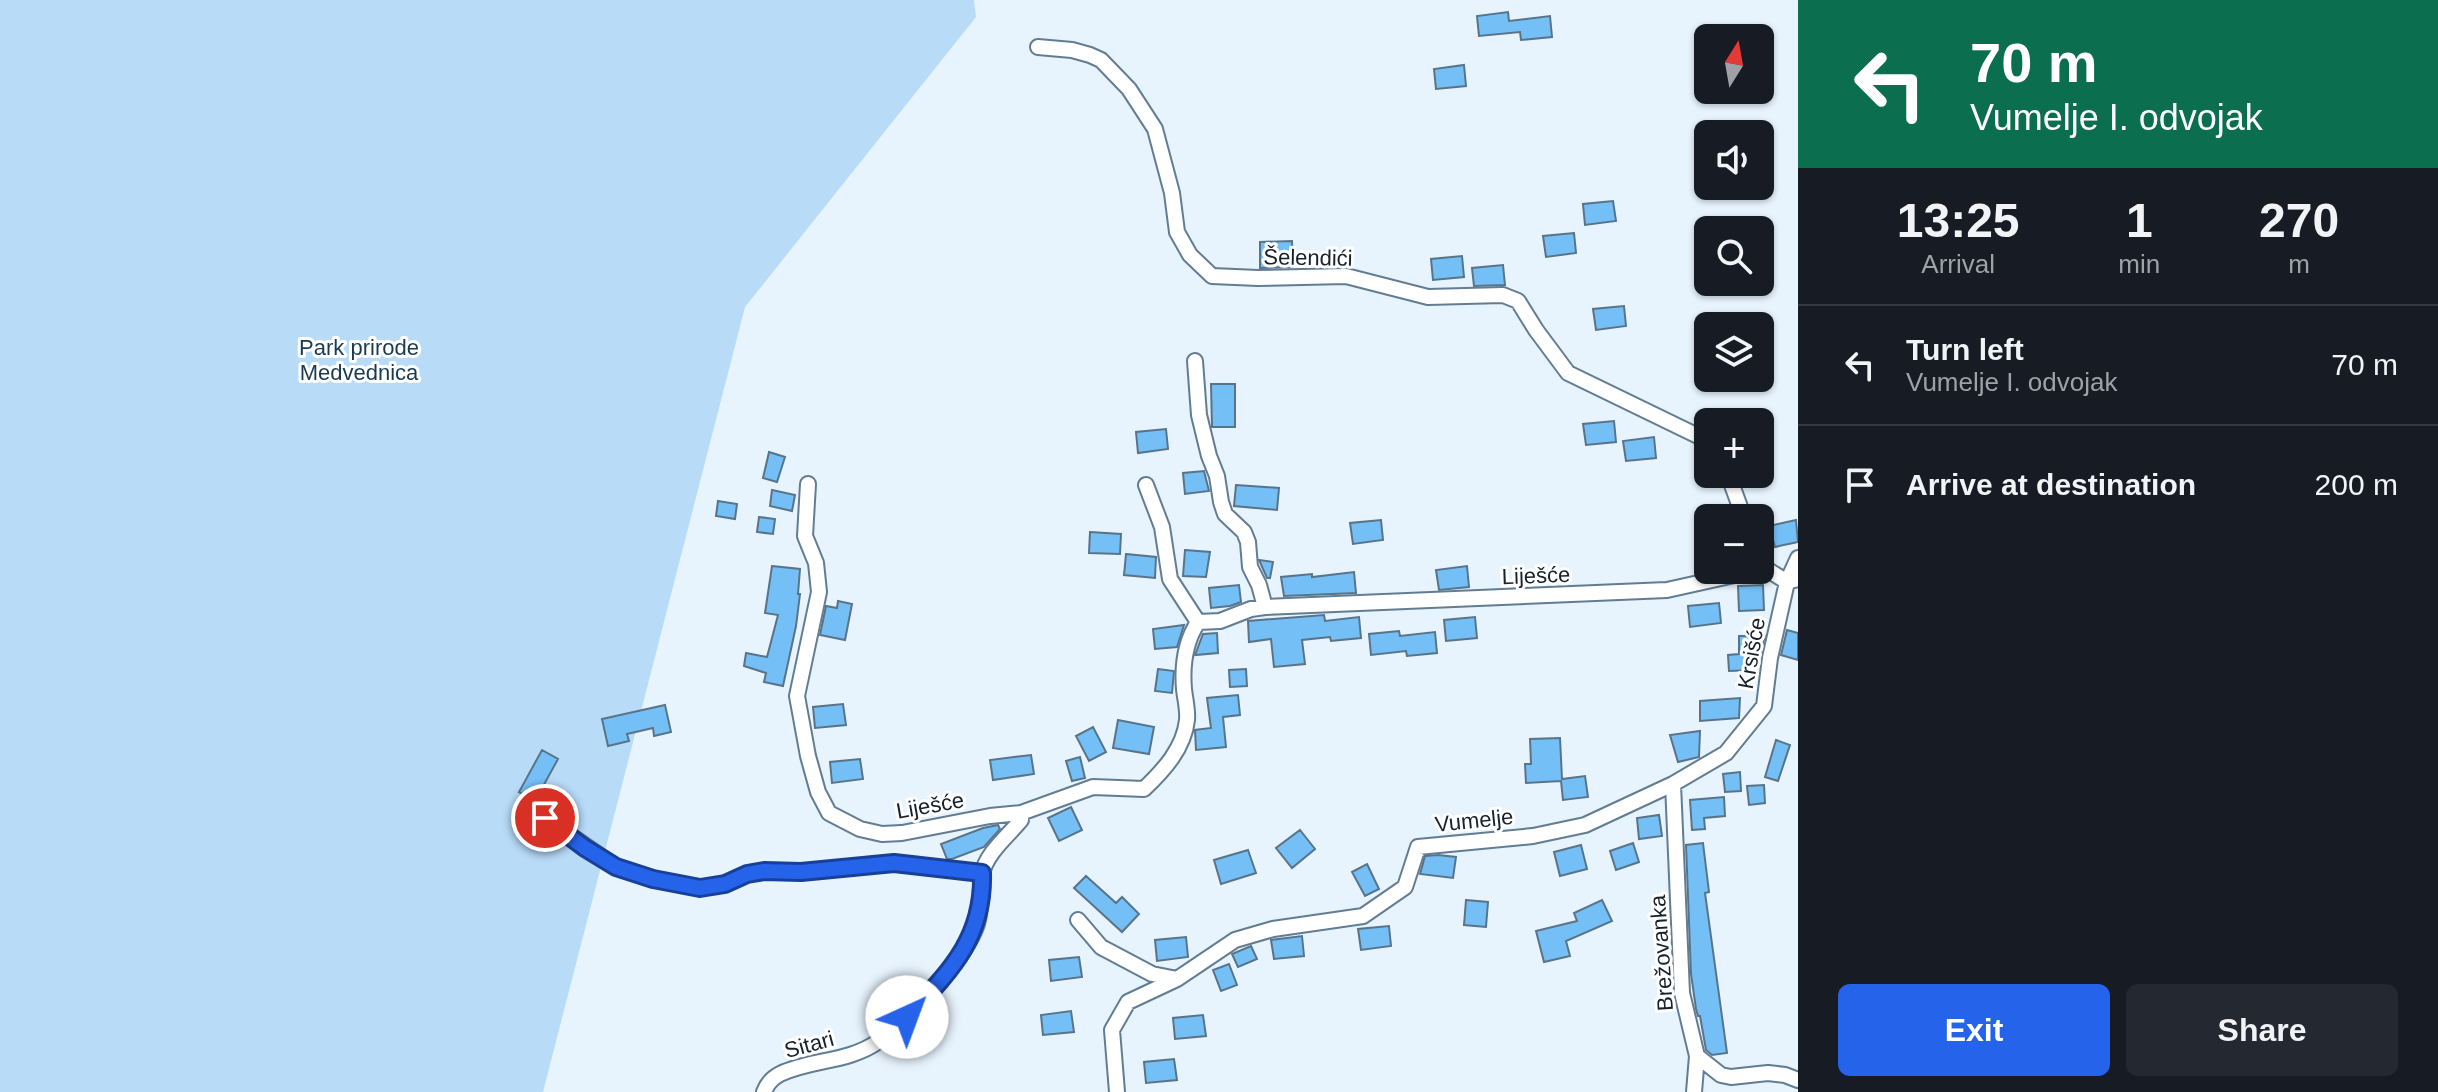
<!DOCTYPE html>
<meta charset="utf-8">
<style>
:root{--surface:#171b24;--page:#242831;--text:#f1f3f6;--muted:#9ea1a6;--line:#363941;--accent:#2563eb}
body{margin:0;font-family:Helvetica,sans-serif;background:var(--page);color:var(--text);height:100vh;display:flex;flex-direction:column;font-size:30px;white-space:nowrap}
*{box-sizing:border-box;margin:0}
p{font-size:26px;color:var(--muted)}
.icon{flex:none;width:44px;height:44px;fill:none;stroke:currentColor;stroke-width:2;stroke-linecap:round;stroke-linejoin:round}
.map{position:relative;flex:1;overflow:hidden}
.sheet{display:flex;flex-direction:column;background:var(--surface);width:640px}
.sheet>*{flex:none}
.guide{background:#0b6e4f;color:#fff;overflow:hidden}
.needle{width:52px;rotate:11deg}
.controls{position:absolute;left:1694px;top:24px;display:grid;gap:16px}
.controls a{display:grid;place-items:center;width:80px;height:80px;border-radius:12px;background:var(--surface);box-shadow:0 2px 6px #0004;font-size:40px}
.pin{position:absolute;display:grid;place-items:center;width:68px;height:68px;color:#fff;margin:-34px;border:4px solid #fff;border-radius:50%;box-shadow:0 2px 8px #0007}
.me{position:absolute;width:88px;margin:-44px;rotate:43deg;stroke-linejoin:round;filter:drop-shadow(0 0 6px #0008)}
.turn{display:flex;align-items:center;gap:28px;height:168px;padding:0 40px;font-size:36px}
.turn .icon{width:104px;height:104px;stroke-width:2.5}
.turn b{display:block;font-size:56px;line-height:68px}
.eta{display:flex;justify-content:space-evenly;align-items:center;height:136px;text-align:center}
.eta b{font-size:48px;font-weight:700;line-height:56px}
.action{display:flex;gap:16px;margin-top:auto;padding:16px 40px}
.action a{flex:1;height:92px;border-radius:12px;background:var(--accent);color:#fff;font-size:32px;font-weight:700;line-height:92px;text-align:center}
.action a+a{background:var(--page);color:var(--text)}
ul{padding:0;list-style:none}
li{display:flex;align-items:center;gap:24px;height:120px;padding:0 40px;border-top:2px solid var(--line)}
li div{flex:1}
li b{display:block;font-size:30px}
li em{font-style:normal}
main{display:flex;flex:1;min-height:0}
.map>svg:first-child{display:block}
</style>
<main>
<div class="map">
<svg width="1798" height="1092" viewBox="0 0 1798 1092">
<rect width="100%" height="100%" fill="#e7f3fd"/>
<!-- park -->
<path fill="#b8dbf8" d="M0,0h974l2,17 -231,290 -202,785h-543z"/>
<!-- building -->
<path fill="#75bff7" stroke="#587489" stroke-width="2" d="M1508,12l1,9 41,-5 2,21 -31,3 -1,-8 -41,4 -2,-20z
M1464,65l2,21 -30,3 -2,-20z
M1613,201l3,20 -31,4 -2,-21z
M1574,233l2,20 -30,4 -3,-21z
M1292,241l1,26 -33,1v-26z
M1462,256l2,21 -31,3 -2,-21z
M1503,265l2,20 -31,1 -2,-18z
M1624,306l2,20 -30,4 -3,-21z
M1211,384h24v43h-23z
M1614,421l2,21 -30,3 -3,-21z
M1166,429l2,20 -30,4 -2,-21z
M1654,437l2,21 -30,3 -3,-20z
M769,452l16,5 -8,25 -14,-4z
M1204,471l5,20 -24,3 -2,-21z
M1236,485l43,3 -2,22 -43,-4z
M772,490l23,5 -3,16 -22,-5z
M718,501l19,3 -2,15 -19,-3z
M759,517l16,2 -2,15 -16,-2z
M1381,520l2,20 -30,4 -3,-21z
M1796,520l2,22 -23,5 -6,-21z
M1090,532l31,2 -1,20 -31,-1z
M1185,550l25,2 -4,25 -23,-1z
M1126,554l30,3 -1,21 -31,-3z
M1259,560l14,2 -3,16h-3z
M772,566l28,3 -2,25h2l-4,32 -13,60 -19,-4 2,-9 -22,-7 2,-13 21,4 11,-42 -13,-2z
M1467,566l2,21 -30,3 -3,-20z
M1354,572l2,21 -72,3 -3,-19 31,-3v3z
M1239,585l2,17 -11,4 -19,2 -2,-20z
M1763,585l1,25 -25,1 -1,-25z
M838,601l14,3 -7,36 -25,-5 6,-29 11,2z
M1719,603l2,20 -31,4 -2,-21z
M1324,615l1,6 34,-4 2,21 -30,3 -1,-4 -28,3 3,24 -31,3 -3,-28 -22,3 -1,-21z
M1475,617l2,21 -31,3 -2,-21z
M1184,625l-7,22 -22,2 -2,-20z
M1787,630l11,3v27l-17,-5z
M1399,631l1,5 35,-4 2,21 -30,3 -1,-5 -35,4 -2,-21z
M1217,633l1,20 -23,2 8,-21z
M1739,636h26l-5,20h-4v14l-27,1 -1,-16 11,-1z
M1158,669l16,2 -2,22 -17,-2z
M1246,669l1,17 -17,1 -1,-17z
M1238,695l2,20 -17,2 3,30 -30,3 -1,-20 16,-2 -4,-30z
M1740,698l-1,20 -39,3v-20z
M843,704l3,21 -31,3 -2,-21z
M665,705l6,27 -17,4 -1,-8 -26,6 2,7 -21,5 -6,-27z
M1118,720l36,7 -5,27 -36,-6z
M1093,727l13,25 -17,9 -13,-25z
M1700,731l-1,26 -21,5 -8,-27z
M1560,738l2,41 23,-3 3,21 -25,3 -2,-19 -35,2 -1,-19h6l-1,-25z
M1776,740l14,5 -12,36 -13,-4z
M542,750l16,9 -23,42 -16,-9z
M1031,755l3,19 -41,6 -3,-20z
M1080,757l5,21 -13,3 -6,-20z
M860,759l3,20 -31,4 -2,-21z
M1740,772l1,19 -16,1 -2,-18z
M1764,785l1,18 -16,2 -2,-19z
M1724,797l1,19 -21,2 1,11 -13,1 -2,-30z
M1071,807l11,23 -23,11 -11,-23z
M1659,815l3,21 -23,3 -2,-21z
M998,825l2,4 -16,18 -32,12h-5l-6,-15 42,-16z
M1300,830l15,19 -23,19 -16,-20z
M1633,843l6,19 -23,8 -6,-19z
M1703,843l6,49 -4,1 22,160 -15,2 -6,-5 -6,-34h-2l-2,-7 -5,-35 -5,-129z
M1581,845l6,24 -27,7 -6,-24z
M1248,850l8,23 -35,11 -7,-24z
M1438,855l18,2 -3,21 -33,-4 5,-18z
M1367,864l12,25 -14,7 -13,-24z
M1086,876l30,27 6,-6 17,17 -17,18 -48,-44z
M1466,900l22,2 -2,25 -22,-2z
M1602,900l10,21 -46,20 4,15 -26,6 -8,-31 41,-10 -3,-8z
M1389,926l2,20 -30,4 -3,-21z
M1302,936l2,20 -30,3 -3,-19z
M1186,937l2,20 -31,4 -2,-21z
M1251,946l6,13 -19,8 -6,-13z
M1079,957l3,20 -31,4 -2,-21z
M1229,964l8,21 -16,6 -8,-21z
M1071,1011l3,21 -31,3 -2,-20z
M1203,1015l3,21 -31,3 -2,-21z
M1174,1059l3,21 -31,3 -2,-21z"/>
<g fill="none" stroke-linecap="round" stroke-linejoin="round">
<defs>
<path id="street" d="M1038,47l34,3 18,5 11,5 28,29 26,40 17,64 5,39 13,23 22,21 46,2 88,-2 82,21 75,-2 15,6 18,29 32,43 132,64 8,8
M1195,361l4,54 10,41 8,20 4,26 4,12 19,18 4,10 2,25 9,18 6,22
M1728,474l16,44
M808,484l-3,52 11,27 3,29 -22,104 11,60 10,36 11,21 31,16 22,5 20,-1 88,-17 31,-3 72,-26 51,2c20,-19 40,-41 43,-69 1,-10 -2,-21 -3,-31 -2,-24 1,-47 14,-67l22,-1 31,-12 14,-2 402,-17 90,-20
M1146,485l16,42 8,52 28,43
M1760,569l5,-1 22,14 11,-24
M1673,784l9,209 15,63 24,19 10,2 37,-4 17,2 13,5
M545,818l71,49 37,12 47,9 25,-4 22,-10 17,-3 37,1 93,-9 88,10
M1078,920l23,27 51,27 25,5
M764,1092c3,-8 8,-14 16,-18 31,-15 68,-11 99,-33 30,-20 87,-83 98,-117 5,-17 3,-33 5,-49 3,-21 27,-40 39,-55v-7
M1117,1092l-5,-62 16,-28 49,-23 58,-39 38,-11 90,-13 42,-29 13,-40 115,-11 52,-11 88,-41 53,-31 38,-47 6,-48 17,-76 11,-3
M1694,1092l3,-36"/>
</defs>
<!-- street casing -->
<use href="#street" stroke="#627d93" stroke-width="18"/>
<!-- street -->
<use href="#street" stroke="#fff" stroke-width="14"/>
</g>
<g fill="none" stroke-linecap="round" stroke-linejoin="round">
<defs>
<path id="route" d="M545,818l40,30 31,19 37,12 47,9 25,-4 22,-10 17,-3 37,1 93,-9 88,10c2,66 -33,99 -75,144"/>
</defs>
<!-- route casing -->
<use href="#route" stroke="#184099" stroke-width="20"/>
<!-- route -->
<use href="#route" stroke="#2563eb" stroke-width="14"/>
</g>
<g text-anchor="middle" stroke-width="6" stroke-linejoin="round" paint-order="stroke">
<!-- street labels -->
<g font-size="22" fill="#16212a" stroke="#fff">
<text transform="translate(1308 257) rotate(1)" y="8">Šelendići</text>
<text transform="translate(1536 575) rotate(-2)" y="8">Liješće</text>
<text transform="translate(1751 653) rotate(-80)" y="8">Krsišće</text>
<text transform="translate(930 805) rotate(-10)" y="8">Liješće</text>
<text transform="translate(1474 820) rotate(-6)" y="8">Vumelje</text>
<text transform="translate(1661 953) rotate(-94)" y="8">Brežovanka</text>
<text transform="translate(809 1044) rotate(-15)" y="8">Sitari</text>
</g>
<!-- park labels -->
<g font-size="22" fill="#1a3a51" stroke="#fff">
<text x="359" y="355">Park prirode<tspan x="359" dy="25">Medvednica</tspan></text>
</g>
</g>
</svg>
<div class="controls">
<a><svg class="needle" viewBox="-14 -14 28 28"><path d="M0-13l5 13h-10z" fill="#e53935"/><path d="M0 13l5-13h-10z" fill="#9ea1a6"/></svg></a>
<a><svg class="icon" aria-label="sound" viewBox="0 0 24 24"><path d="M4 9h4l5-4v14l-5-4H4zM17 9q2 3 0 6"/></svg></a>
<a><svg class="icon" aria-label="search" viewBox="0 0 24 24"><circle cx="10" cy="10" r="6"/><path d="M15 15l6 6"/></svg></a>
<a><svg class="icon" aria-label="layers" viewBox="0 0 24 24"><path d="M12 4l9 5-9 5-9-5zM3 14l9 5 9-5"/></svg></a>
<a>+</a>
<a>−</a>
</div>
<div class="pin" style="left:545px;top:818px;background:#d93025"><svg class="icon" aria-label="arrive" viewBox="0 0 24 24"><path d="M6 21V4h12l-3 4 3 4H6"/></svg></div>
<svg class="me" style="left:907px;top:1017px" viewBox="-20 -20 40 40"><circle r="19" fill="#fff"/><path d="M0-13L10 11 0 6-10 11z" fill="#2563eb"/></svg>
</div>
<section class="sheet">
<div class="guide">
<div class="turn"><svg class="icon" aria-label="left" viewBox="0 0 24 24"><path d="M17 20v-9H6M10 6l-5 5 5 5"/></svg><div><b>70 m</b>Vumelje I. odvojak</div></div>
</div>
<div class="eta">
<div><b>13:25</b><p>Arrival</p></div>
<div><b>1</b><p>min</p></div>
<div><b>270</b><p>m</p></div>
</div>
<ul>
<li><svg class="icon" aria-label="left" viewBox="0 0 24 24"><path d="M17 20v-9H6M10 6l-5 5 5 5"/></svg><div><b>Turn left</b><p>Vumelje I. odvojak</p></div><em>70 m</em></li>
<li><svg class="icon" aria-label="arrive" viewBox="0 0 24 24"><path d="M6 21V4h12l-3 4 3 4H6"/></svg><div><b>Arrive at destination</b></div><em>200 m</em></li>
</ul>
<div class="action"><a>Exit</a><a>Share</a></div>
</section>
</main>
